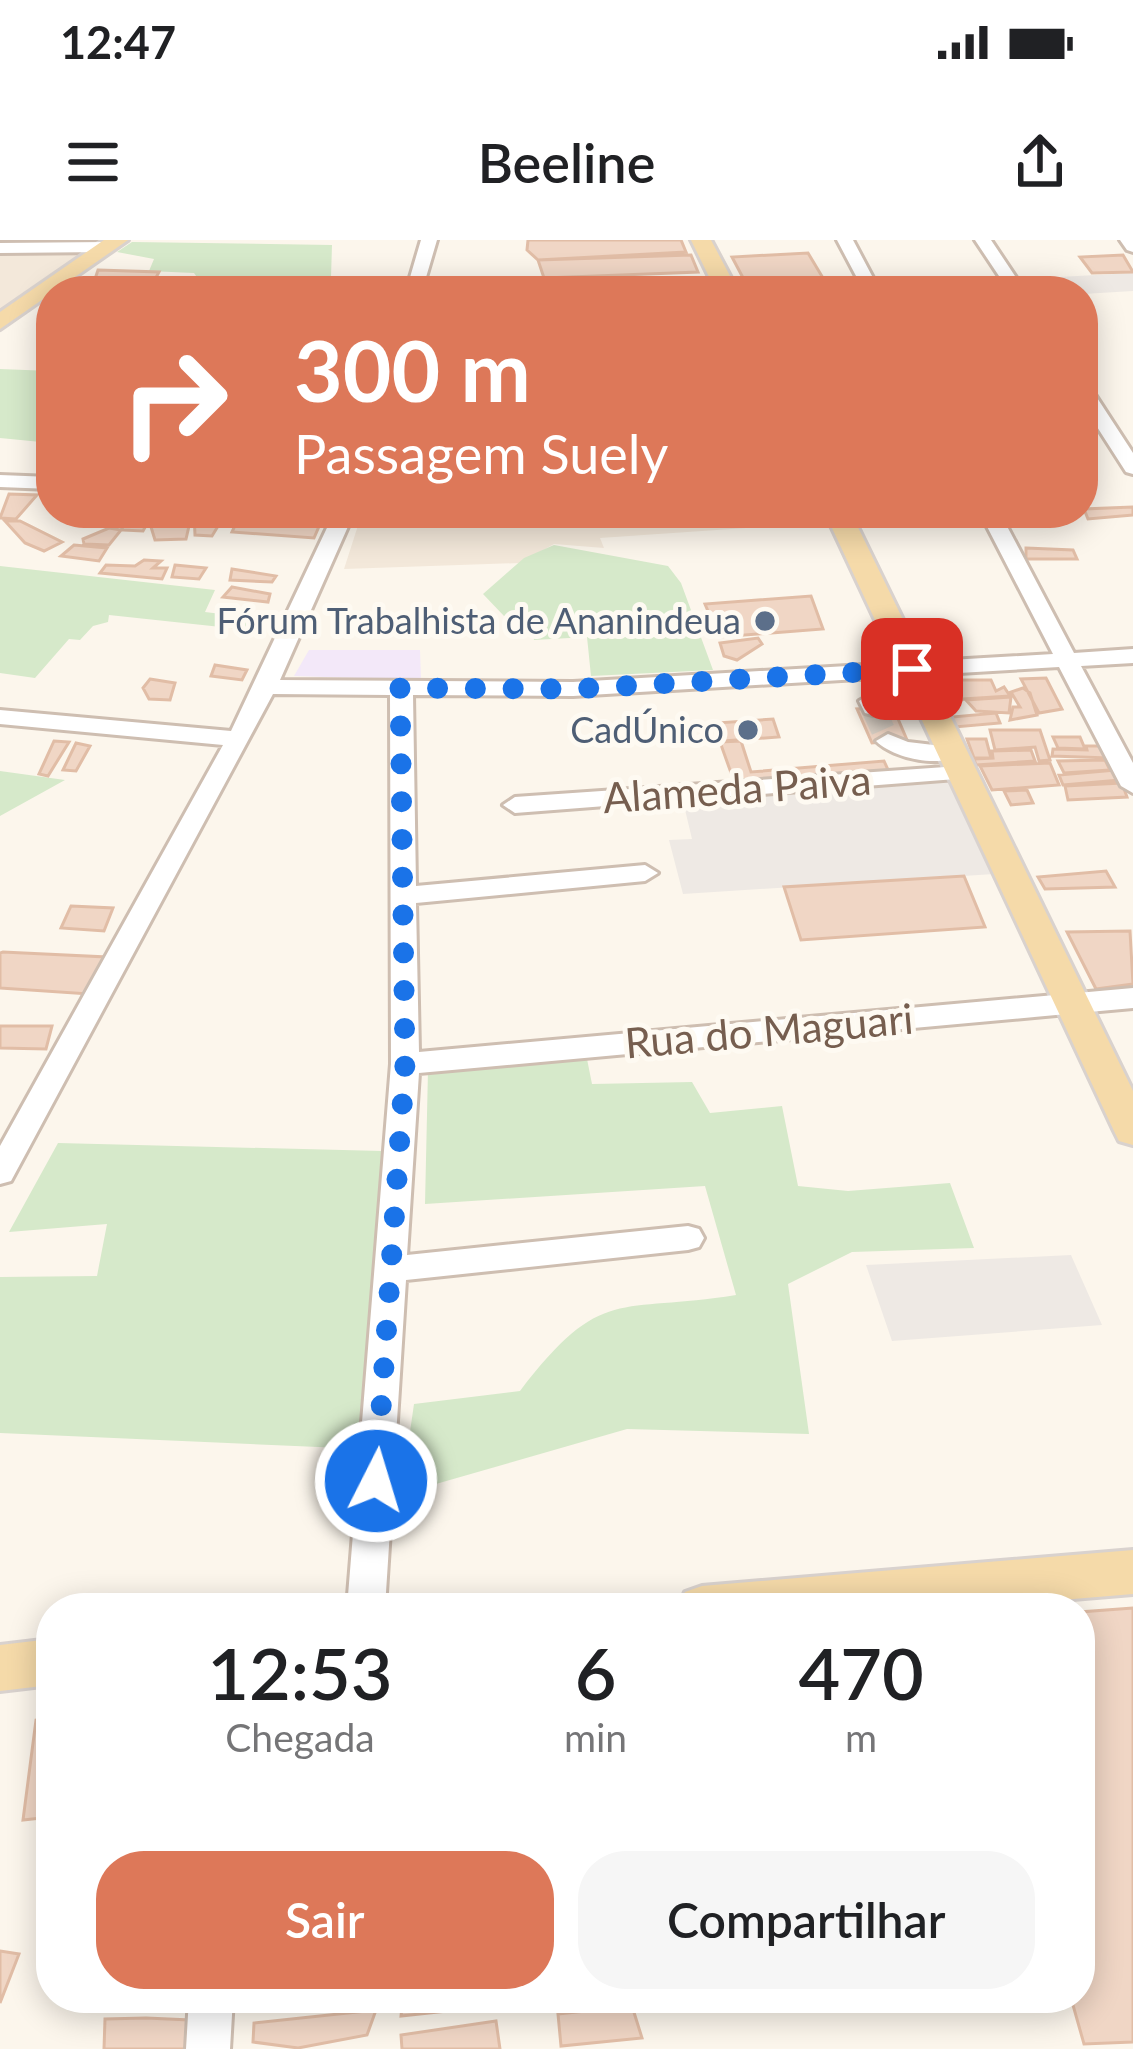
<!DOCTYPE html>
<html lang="pt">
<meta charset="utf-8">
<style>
:root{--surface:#fff;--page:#f6f6f6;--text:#202124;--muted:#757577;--accent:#dd7859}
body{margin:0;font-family:Lato,sans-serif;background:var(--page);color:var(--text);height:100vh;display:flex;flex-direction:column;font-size:45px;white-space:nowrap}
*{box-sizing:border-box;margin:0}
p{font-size:39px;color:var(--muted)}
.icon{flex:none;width:66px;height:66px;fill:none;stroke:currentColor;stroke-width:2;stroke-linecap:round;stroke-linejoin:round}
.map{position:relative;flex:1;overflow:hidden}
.details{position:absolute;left:36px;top:1353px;width:1059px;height:420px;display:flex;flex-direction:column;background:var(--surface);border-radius:48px;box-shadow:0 6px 30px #0003}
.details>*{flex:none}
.guide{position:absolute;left:36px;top:36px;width:1062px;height:252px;border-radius:48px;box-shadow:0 6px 30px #0003;background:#dd7859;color:#fff;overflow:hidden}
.pin{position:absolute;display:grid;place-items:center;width:102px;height:102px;color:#fff;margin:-51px;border-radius:24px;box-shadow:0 6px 18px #0006}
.me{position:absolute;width:132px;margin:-66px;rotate:5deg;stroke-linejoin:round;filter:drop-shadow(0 0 9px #0008)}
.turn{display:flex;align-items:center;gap:42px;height:252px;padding:0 60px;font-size:54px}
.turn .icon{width:156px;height:156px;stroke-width:2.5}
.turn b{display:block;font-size:84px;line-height:102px}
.eta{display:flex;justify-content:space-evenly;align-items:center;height:204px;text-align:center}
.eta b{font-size:72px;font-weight:600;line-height:84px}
.button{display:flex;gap:24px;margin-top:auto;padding:24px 60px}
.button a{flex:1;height:138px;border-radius:48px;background:var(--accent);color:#fff;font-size:48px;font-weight:600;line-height:138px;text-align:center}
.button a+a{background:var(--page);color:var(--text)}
.status{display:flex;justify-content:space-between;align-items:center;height:84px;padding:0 60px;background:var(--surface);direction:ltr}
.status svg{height:33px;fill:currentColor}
header{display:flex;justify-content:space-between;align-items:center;height:156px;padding:0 60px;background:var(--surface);font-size:54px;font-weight:600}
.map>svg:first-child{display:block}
</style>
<div class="status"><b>12:47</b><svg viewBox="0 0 49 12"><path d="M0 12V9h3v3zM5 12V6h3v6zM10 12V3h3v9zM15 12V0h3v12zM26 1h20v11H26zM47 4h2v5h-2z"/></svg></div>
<header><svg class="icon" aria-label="menu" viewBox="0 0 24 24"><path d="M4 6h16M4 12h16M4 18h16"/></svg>Beeline<svg class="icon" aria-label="share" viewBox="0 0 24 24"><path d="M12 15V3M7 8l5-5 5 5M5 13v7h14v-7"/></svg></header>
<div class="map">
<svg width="1133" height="1809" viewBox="0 0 1133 1809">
<rect width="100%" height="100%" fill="#fcf6ec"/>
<!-- residential -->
<path fill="#f3e8da" d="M0,5h102l-102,68z
M362,273h454l4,10 -220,15 4,10 -50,-4 -34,19 -176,6z"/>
<!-- industrial -->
<path fill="#eee9e4" d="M1133,33v18l-50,3 -46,-7 18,-1 -12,-1 -3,-7z
M951,540l43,94 -311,20 -14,-54 23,-1 -10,-42z
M1071,1015l31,70 -210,16 -26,-76z"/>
<!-- education -->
<path fill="#f3e8f9" d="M309,410h111l1,30 -127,-4z"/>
<!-- green -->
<path fill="#d6e9ca" d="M132,2l200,3 -1,32 -63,-1 -21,15h-97l6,-10 43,-1 -5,-7 -45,-2 5,-12 -37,-7z
M0,129l51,2v72l-51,-5z
M554,305l114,21 13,17 32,87 -122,6 -4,-39 -53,3 -3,-16 -27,-8 -21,-22 41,-36z
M0,326l215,24 -10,22 58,7 -5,12 -149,-16 -1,7 -15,4 -13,14 -11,-1 -34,39 -35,-5z
M0,531l65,9 -65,36z
M587,819l5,25 100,-2 18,31 72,-7 16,80 50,5 102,-8 24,65 -122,4 -64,32 21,150 -182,-5 -226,65 13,-90 106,-13c82,-107 98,-77 216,-96l-31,-109 -280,18 3,-134z
M58,903l324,8 -17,298 -365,-16v-156l97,-1 10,-52 -98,8z"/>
<!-- building -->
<path fill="#f0d6c5" stroke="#e1bda6" stroke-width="3" d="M681,0l5,12 -148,8 -11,-10 1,-10z
M808,13l21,35 -79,3 -18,-34z
M691,15l7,17 -154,6 -6,-18z
M1123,15l10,17 -41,1 -12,-16z
M98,30l61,2 -8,15 -58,-2z
M282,38l106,2 -3,11 -105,-1z
M983,40l1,8h-51l-4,-7z
M9,254l28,1 -21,24 -16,-1z
M1133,267v8l-45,4 -4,-10z
M123,273l-8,13h-28l1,-6 -19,-5z
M133,273h20l-10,18 -22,-1z
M160,273h32l-6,26 -31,1 -4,-13z
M226,273l-14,23 -17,-1 -1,-22z
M251,273h76l-4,9 -76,-4z
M238,279l82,5 -6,14 -82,-6z
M5,281h15l42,21 -18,9 -19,-8z
M109,288l12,2 -12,15 -25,-1 -1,-5z
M74,305l33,3 -8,13 -38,-5z
M1026,308l47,2 4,9h-51z
M144,320l17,1 -8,7h14l-5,11 -62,-6 6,-8 29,1z
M175,325l31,3 -7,11 -27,-2z
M232,329l44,7 -4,6 -42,-2z
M232,347l38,7 -2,8 -45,-5z
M811,356l12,33 -104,8 -14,-33z
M758,398l4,6 -25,16 -13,-4 -4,-13z
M215,425l32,5 -5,10 -31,-4z
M1046,438l16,31 -23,4 -18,-34z
M150,439l25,4 -5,17 -21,-1 -6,-11z
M936,440h55l5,11 8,-4 6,9 -63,4z
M1023,448l7,5 7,22 -27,5 3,-13h7l-9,-15z
M1011,457l-2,16 -33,-2 -10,-11z
M893,467l14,33 -35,3 -15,-34z
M996,473l4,10 -45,4 -3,-10z
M773,479l6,18 -56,4 -7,-18z
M990,490h50l10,30 -11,1 -4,-14 -40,3z
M1053,497h27l5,12 -27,-1z
M967,499h19l5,19h-17z
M54,501l15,1 -21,34 -9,-2z
M741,501l10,31 133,-11 5,11 -154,12 -15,-42z
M76,503l14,3 -14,25 -13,-1z
M1086,506h18l5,12 -57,-2 1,-7 34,1z
M1031,510l4,11 -59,4 -2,-6 19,-1 -1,-7z
M1105,520l5,10 -46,3 -6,-12z
M1050,523l9,22 -67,5 -12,-24z
M1116,530l4,10 -57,5 -4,-10z
M1122,543l5,14 -59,3 -3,-14z
M1027,550l6,13 -22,2 -7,-14z
M1106,631l9,16 -70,2 -7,-12z
M964,636l21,51 -184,13 -17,-53z
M71,666l42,2 -9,23 -43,-3z
M1130,691l3,53 -37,5 -29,-57z
M0,713l3,-1 103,5 -17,37 -89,-6z
M0,786h52l-6,23 -46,-1z
M1133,1368v434l-49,2 -13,-46h9v-386z
M51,1478v99l-28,3 13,-100z
M0,1711l19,3 -19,49z
M403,1758h90l1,8 -93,10z
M953,1758h66l1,4 -64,7z
M632,1766l10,32 -81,8 -3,-32z
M376,1770l-9,25 -69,13 -45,-6 1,-19z
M146,1778l44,2 1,29h-87l1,-30z
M496,1781l4,28h-98l-1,-14z"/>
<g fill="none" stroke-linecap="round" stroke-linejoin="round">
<!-- minor-tunnel -->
<path stroke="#dad0c5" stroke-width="24" stroke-dasharray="24 12" stroke-linecap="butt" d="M873,468l15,33"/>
<defs>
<path id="minor" d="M421,0h16l-15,51h-16z
M837,0h16l27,51h-16z
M975,0h16l34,51h-16z
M1120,0h13v12l-6,-2z
M0,3l107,-1 8,5 -8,5 -107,1z
M1083,145l7,2 43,66v21l-7,-2 -43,-67z
M0,235l51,2v12l-51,-2z
M334,273h20l-74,167 293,2 480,-28 -73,-141h20l74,140 59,-4v14l-52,3 52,97v30l-12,-7 -62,-119 -486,29 -160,-1 3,191 229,-21 13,8 -13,8 -229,22 3,149 714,-64v20l-714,65 -12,182 281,-29 11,3 5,9 -5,9 -11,3 -282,30 -21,328h-38l44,-544 -1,-369 -117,-1 -262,487 -11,3v-38l223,-401 -223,-21v-14l231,21z
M925,451l12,7 -4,5 -49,4 -11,8 -8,-2 -6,-12 12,-7z
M888,494l20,8 51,6 4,5c-20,16 -69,6 -87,-12z
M960,526l9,2v10l-454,35 -12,-8 12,-8z
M189,1758h44l-3,51h-44z"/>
<path id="major" d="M104,0h24l-128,89v-17z
M691,0h20l27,51h-22z
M825,273h26l282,578v54l-14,-4 -5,-10z
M1133,1310v44l-170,14h-285l7,-16 17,-6z
M51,1399v46l-51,6v-46z"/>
</defs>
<!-- minor casing -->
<use href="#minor" stroke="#cebeb1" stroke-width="6"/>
<!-- major casing -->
<use href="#major" stroke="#d9d2ce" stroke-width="6"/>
<!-- minor -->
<use href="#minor" fill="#fff" fill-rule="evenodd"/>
<!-- major -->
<use href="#major" fill="#f5daa9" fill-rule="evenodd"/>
</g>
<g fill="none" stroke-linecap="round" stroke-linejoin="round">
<!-- route -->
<path stroke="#1a73e8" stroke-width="21" stroke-dasharray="0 37.8" d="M376,1241l29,-417 -5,-376 173,1 339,-20"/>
</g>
<!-- markers -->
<g fill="#5c6f8a" stroke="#fefaf2" stroke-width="4.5">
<circle cx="765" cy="381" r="12"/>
<circle cx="748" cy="490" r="12"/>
</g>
<g text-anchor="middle" stroke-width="10" stroke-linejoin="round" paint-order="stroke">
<!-- far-service labels -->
<g font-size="36" fill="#4e5e75" stroke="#fefaf2" text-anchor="end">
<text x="741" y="394">Fórum Trabalhista de Ananindeua</text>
<text x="724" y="503">CadÚnico</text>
</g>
<!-- street labels -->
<g font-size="42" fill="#765e4f" stroke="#fefaf2">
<text transform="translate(737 549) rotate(-4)" y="15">Alameda Paiva</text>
<text transform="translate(769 791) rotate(-5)" y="15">Rua do Maguari</text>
</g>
</g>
</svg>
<div class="pin" style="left:912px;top:429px;background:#d93025"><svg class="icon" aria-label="arrive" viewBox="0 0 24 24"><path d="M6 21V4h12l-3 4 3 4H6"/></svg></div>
<svg class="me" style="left:376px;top:1241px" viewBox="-20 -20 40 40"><circle r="17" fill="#1a73e8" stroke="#fff" stroke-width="3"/><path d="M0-11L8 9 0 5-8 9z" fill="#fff"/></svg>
<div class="guide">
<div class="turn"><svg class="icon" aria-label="right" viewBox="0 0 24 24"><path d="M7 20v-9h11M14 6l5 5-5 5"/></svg><div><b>300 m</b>Passagem Suely</div></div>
</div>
<section class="details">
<div class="eta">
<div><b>12:53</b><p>Chegada</p></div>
<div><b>6</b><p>min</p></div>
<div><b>470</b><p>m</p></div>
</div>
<div class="button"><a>Sair</a><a>Compartilhar</a></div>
</section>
</div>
